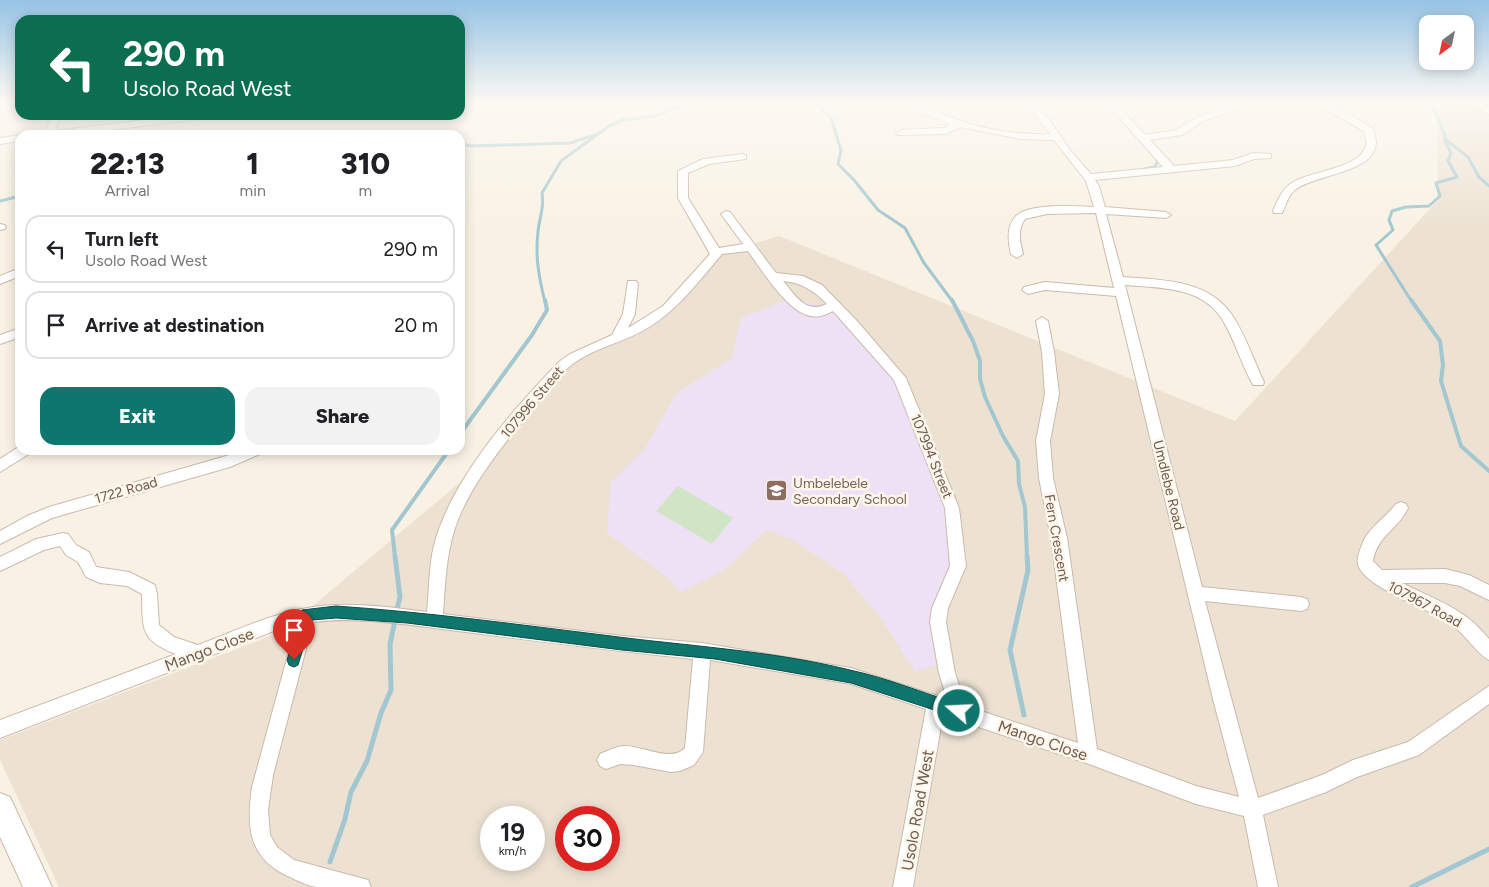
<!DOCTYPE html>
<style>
:root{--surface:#fff;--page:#f2f2f2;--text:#202124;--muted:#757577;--line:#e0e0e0;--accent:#0f766e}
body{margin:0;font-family:Figtree,sans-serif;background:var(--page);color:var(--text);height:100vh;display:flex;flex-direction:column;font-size:19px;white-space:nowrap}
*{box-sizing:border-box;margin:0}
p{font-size:16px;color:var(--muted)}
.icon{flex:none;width:28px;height:28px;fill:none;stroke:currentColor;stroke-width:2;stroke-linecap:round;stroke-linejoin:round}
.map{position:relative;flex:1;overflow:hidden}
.panel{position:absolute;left:15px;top:130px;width:450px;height:325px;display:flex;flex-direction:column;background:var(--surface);border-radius:15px;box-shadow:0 2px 12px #0003}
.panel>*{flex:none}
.guide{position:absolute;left:15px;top:15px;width:450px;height:105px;border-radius:15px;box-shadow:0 2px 12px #0003;background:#0b6e4f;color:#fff;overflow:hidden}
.needle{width:32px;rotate:213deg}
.fabs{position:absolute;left:1419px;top:15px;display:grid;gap:10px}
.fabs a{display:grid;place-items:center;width:55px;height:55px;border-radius:10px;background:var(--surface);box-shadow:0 2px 12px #0003;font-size:25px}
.speed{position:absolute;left:480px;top:806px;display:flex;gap:10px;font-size:25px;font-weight:700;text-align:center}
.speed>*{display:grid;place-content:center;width:65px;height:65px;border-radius:50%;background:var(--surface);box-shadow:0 2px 12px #0003;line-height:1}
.speed small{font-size:12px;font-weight:400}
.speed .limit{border:8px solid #d22;background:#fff;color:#111}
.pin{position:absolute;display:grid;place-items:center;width:42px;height:42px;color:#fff;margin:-51px -21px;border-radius:50% 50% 50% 0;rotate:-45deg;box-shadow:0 0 5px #0007}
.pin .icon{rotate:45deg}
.me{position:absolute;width:55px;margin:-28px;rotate:289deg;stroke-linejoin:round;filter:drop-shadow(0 0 4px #0008)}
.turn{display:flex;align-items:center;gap:18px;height:105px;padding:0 25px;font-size:22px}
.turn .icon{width:65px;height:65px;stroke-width:2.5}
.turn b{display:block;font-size:35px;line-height:42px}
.eta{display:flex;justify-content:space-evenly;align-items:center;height:85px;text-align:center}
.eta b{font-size:30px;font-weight:800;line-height:35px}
.button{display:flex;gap:10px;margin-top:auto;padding:10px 25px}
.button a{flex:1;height:58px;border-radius:15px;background:var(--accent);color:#fff;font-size:20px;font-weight:800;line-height:58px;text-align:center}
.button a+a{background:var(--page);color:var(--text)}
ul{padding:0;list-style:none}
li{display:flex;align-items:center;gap:15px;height:68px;margin:0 10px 8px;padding:0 15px;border:2px solid var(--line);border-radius:15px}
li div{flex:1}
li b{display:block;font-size:19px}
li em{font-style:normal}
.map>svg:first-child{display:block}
</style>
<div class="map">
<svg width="1489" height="887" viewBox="0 0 1489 887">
<rect width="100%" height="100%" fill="#f9f2e4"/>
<!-- residential -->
<path fill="#ede2d2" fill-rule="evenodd" d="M1437,103h52v784h-1430l-59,-127v-20l283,-109 213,-179 61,-73 22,-19 83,-41 61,-66 56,-17 456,185 203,-221zM491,818h43v42h-43zM566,818h43v42h-43z"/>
<!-- education -->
<path fill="#efe1f5" d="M791,298l36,9 14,11 54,60 52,122 8,56 -22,56 9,51 -27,9 -34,-54 -38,-45 -51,-34 -26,-9 -40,39 -45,23 -15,-16 -59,-43 4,-51 33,-32 33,-57 55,-35 9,-40z"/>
<!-- green -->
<path fill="#d0e5c5" d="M678,486l55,32 -21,26 -56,-33z"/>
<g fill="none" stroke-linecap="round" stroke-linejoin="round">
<!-- stream-far2 -->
<path stroke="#a3c7d1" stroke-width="3" d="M815,103l16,15 10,32 -3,14 16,16 24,30 27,18 19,35 29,39
M1335,107l16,-4
M1445,139l23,18 11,20 10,9
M460,144l12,2 98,-3 28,-9 13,-9 12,-5 32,-4 32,-13
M1144,169l10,-2 3,-4v-5
M0,201l20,-5
M545,302c-6,-24 -10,-46 -7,-70 1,-14 7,-25 4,-39l19,-32 37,-27
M1412,302l-36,-57 17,-15 -4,-10 3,-9 14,-4 23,-1 11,-10 -4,-13 21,-6 -9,-16 3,-8 -6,-11v-7l-9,-21 -7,-11"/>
<!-- stream-far1 -->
<path stroke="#a3c7d1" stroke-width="4" d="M952,300l21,41 7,20v18l5,18 18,39 15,25 1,23 6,23 2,50
M1411,300l29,41 3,24 -2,16 20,65 28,25
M460,434l72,-99 15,-25 -2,-10
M395,557l-3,-27 57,-80"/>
<!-- stream -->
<path stroke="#a3c7d1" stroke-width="5" d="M395,556l5,41 -3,12
M1024,715l-14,-65 18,-80 -1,-14
M330,862l15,-43 6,-27 16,-31 14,-48 10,-23 -1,-46 4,-19
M1412,887l77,-38"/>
<defs>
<path id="street" d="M0,103h11l-2,2 -9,1z
M902,103c19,-1 38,11 56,17 29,10 61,15 92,14l-14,-18 -13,-13h11l14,15 22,32 21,24 72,-7 -46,-52 -6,-8 1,-4h10l-1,4 2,4 22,24 31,-5 23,-14 28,-10 14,-3h17l-53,17 -23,15 -32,5 24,26 59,-6 20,-7 18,1v4l-17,1 -19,7 -140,14 4,6 6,21 61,5 5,3 -5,3 -60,-4 17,63c37,3 82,2 107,35 15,21 23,47 34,70l-1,3h-10c-12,-21 -18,-45 -31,-66 -21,-33 -63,-31 -97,-34l77,302 99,10 6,2 2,5 -2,5 -6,2 -96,-10 53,197 64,-23 31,-15 55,-18 81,-56v18l-70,51 -62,22 -31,15 -63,23 15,72h-20l-14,-71 -48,-12 -107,-40 -146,-49 -30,172h-20l33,-178 -75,-25 -141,-24 -7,92 -9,13 -14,6 -9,1 -37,-7 -14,-1 -14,5 -6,-3 -3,-6 3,-6c7,-3 15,-7 23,-8 18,-1 48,17 62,2l8,-89c-87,-9 -173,-20 -259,-31 -40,-5 -81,-11 -121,-6l-40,153 -5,35 2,25 7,12 17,13 74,20 3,7c-17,0 -37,0 -54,0 -8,-1 -17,-5 -25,-9 -43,-18 -46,-49 -40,-91l44,-162 -17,4 -279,109v-18l176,-66c-37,-14 -33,-26 -34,-60l-15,-8 -27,-3 -14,-6 -8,-15 -12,-7 -6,-9 -16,4 -44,21v-14l36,-18 27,-6 5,1 8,11 13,7 7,15 33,5 26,13 2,9 2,31 15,12 24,8c35,-13 72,-31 109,-37 39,-7 81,-1 120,4 2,-19 2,-39 5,-57 12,-68 81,-146 128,-194l10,-7 42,-19 11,-21 5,-33h8l2,3 -3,30 -7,14 35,-22 47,-52 -32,-56v-27l25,-12 40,-5 3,1v4l-37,5 -21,9v25l31,50 24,-4 -22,-30 5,-3 4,1 46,61 27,3 19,9 35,36 49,57 53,130 7,58 -18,42 -2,14 9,51 11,33 112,37 -27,-205 -12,-60 -3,-37 9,-47 -3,-42 -6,-31 6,-4 6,4 6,31 5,42 -9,47 3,37 14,60 30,211 99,37 43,11 -25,-94 -98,-407 -71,-6 -17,4 -6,-4 2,-3 21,-5 69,6 -18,-75 -49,1 -22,5c-8,11 -5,23 -2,35l-6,4 -6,-4c-3,-12 -5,-28 5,-38 14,-13 59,-10 78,-9l-8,-26 -32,-41 -34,-1 -60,-12 -14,7 -48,1 -2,-2 5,-3 43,-2 7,-4 -31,-11zM748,251c13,18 40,62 63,65 8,2 16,-2 22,-5l61,69 51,128 5,58 -18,42 -2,14 9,51 8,26 -96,-31 -149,-25 -80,-7 -179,-22c2,-29 3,-58 12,-86 15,-44 48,-82 76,-118 12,-14 24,-31 38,-43 21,-18 53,-24 77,-38 31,-18 53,-48 76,-75zM783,281c20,2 31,10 44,23 -22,10 -31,-8 -44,-23z
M1313,103c21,-1 42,14 59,25 22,45 -55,44 -77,62 -7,5 -9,16 -13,23h-8l-1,-2c4,-9 8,-20 16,-26 18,-15 70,-15 77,-39 1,-4 -1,-10 -2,-15z
M1470,103h11l8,4v7z
M51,115h10l-6,16 130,-16h28l-5,3 -138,17h-28l3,-2z
M20,135v6l-20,3v-6z
M0,224l5,1 1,2 -1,2 -5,1z
M20,268v8l-20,8v-8z
M20,328v9l-20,7v-9z
M20,446v4h11l-2,4 -29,18v-13z
M241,450h21l-2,4 -30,13 -178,51 -52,26v-13l27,-15 22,-9 177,-51z
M1401,502l5,2 2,4c-11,23 -30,26 -35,53l9,9 63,-1 24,6 20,10v15l-29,-14 -15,-3h-43c33,17 63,25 87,56v21c-11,-5 -27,-30 -42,-39 -19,-12 -85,-35 -89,-57 -2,-7 4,-19 7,-26 8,-13 22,-22 31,-34z"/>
<path id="secondary" d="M0,793l10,4 42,90h-29l-23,-50z"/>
</defs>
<!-- street casing -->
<use href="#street" stroke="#c9baac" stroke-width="2"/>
<!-- secondary casing -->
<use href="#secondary" stroke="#c9b9a8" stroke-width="2"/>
<!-- street -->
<use href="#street" fill="#fff" fill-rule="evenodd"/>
<!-- secondary -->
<use href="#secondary" fill="#fff" fill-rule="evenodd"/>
</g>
<!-- sky -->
<linearGradient id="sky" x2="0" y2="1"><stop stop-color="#96c3e5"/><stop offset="0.45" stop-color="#fcf9f3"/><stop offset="1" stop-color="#fcf9f3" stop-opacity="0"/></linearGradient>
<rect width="1489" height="227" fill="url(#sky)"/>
<!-- route -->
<path fill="#0f766e" stroke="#0a4d48" d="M336,606c89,6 178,18 267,29 82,11 166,15 247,35 37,8 73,23 109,34l5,2 2,5 -2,5 -5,2 -108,-35 -136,-24 -93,-9 -215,-27 -71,-5 -24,2 -14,45 -4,2 -5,-2 -2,-5 15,-50z"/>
<!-- icons -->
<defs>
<symbol id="school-square" viewBox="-11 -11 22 22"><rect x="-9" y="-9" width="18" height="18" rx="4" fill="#8d6e63" stroke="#fdf6ea"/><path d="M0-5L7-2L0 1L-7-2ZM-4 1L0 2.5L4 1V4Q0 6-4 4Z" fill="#fff"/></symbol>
</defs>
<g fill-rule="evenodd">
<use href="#school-square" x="764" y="478" width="25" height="25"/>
</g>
<g text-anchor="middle" stroke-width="5" stroke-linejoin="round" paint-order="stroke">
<!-- street labels -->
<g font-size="14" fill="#6f5b4d" stroke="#fdf6ea">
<text transform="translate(532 402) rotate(-50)" y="5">107996 Street</text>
<text transform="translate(932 456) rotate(68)" y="5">107994 Street</text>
<text transform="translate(1169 485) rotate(76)" y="5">Umdlebe Road</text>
<text transform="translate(126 490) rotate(-16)" y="5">1722 Road</text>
<text transform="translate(1057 538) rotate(80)" y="5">Fern Crescent</text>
<text transform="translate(1425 604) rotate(28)" y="5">107967 Road</text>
</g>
<!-- education labels -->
<g font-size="14" fill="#785e54" stroke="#fdf6ea" text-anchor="start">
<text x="793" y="488">Umbelebele<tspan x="793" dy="16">Secondary School</tspan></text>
</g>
<!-- near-street labels -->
<g font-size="16" fill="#6f5b4d" stroke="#fdf6ea">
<text transform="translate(209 649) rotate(-21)" y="6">Mango Close</text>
<text transform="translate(1043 740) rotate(19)" y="6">Mango Close</text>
<text transform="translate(917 810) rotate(-80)" y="6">Usolo Road West</text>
</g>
</g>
</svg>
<div class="fabs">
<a><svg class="needle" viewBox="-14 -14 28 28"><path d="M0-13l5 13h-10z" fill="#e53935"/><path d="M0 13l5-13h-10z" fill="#757577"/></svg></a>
</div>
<div class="speed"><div>19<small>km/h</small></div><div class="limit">30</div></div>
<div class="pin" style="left:294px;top:660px;background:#d93025"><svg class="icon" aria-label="arrive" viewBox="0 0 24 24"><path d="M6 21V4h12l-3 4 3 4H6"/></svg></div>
<svg class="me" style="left:959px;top:711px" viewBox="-20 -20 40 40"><circle r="17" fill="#0f766e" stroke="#fff" stroke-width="3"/><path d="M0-11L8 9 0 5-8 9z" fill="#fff"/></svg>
<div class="guide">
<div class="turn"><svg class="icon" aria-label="left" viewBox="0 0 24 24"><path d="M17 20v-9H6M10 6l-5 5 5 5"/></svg><div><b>290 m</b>Usolo Road West</div></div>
</div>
<section class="panel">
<div class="eta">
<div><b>22:13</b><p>Arrival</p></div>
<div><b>1</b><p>min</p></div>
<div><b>310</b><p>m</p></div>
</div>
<ul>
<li><svg class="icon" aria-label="left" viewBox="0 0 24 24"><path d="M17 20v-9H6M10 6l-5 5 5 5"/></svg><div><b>Turn left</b><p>Usolo Road West</p></div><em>290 m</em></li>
<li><svg class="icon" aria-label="arrive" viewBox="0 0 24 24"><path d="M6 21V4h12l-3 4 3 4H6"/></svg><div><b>Arrive at destination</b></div><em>20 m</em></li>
</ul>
<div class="button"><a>Exit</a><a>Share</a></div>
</section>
</div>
